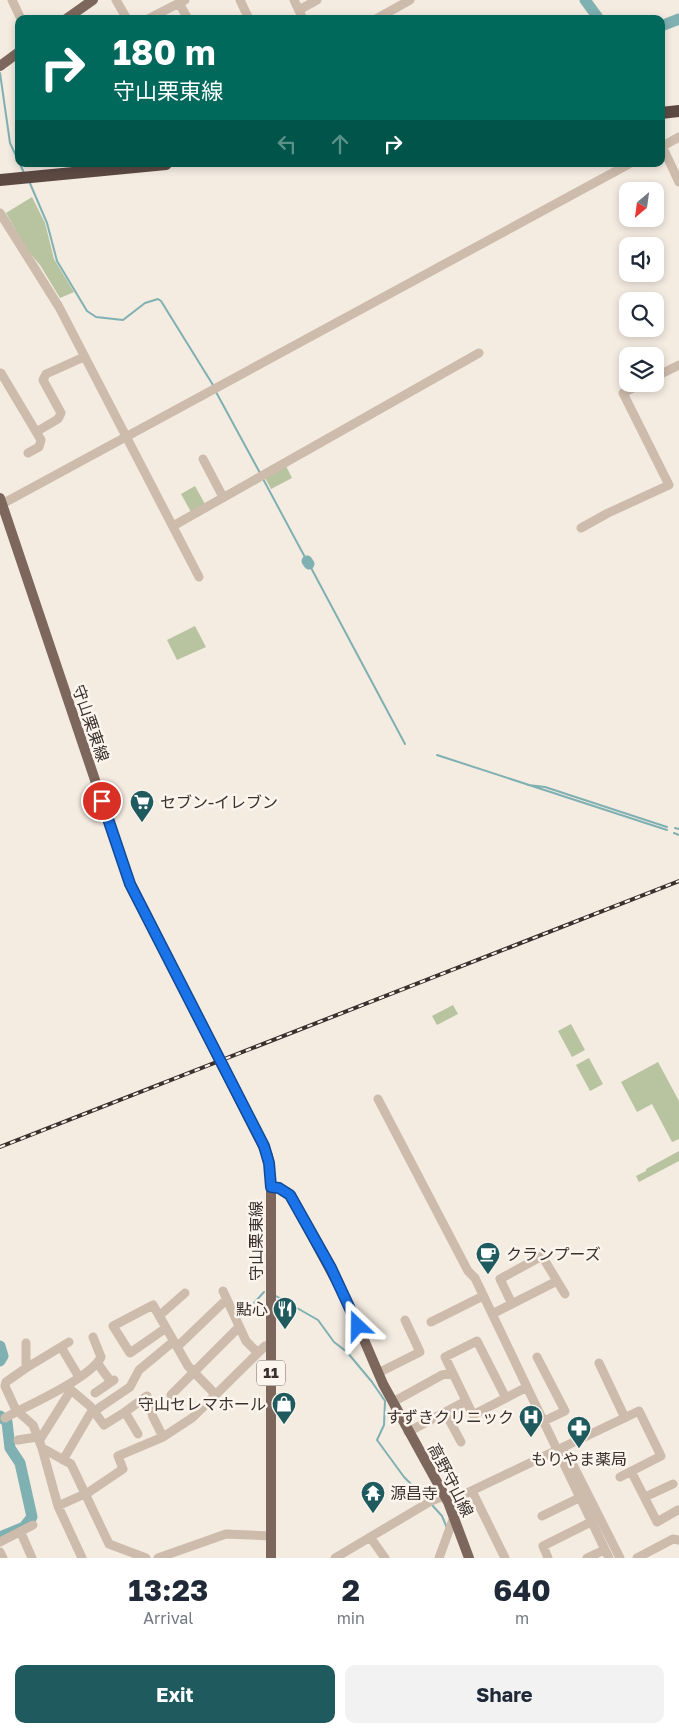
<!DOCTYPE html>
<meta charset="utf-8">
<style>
:root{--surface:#fff;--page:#f2f2f3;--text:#1f2937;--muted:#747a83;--accent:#1f5a5e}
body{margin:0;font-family:"Golos Text","Noto Sans JP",sans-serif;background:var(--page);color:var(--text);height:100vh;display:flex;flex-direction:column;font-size:19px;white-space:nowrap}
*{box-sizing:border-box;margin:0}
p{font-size:16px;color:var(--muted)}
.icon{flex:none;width:28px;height:28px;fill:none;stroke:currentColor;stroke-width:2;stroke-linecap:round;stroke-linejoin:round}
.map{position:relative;height:1558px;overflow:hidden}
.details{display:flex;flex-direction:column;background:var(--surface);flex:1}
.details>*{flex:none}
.banner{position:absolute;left:15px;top:15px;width:650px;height:152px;border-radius:10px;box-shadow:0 2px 8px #0003;background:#00695c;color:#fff;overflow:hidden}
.needle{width:32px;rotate:209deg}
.buttons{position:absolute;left:619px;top:182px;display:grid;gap:10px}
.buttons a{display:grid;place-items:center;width:45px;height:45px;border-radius:10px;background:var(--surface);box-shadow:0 2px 8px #0003;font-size:25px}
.pin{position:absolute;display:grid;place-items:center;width:42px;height:42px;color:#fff;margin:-21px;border:2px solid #fff;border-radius:50%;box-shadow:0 1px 5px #0007}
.me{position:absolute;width:55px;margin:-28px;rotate:337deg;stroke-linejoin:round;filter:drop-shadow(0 0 4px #0008)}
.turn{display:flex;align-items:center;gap:18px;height:105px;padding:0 15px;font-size:22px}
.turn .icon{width:65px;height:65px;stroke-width:2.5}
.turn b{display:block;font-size:35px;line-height:42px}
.lanes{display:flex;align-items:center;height:48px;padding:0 15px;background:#0003;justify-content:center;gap:25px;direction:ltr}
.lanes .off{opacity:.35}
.eta{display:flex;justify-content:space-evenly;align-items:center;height:85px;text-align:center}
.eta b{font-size:30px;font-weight:700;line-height:35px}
.action{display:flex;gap:10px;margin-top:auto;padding:10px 15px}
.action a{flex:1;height:58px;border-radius:10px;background:var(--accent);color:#fff;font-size:20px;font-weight:700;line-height:58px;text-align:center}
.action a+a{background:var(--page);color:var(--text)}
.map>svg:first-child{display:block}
</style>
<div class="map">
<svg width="679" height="1558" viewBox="0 0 679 1558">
<rect width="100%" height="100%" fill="#f4ebe1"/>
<!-- green -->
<path fill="#b8c4a0" d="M32,197l13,26 9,36 20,33 -14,6 -20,-33 -12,-14 -22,-38z
M285,464l7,14 -21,11 -7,-13z
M195,486l10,18 -14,8 -10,-18z
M195,626l11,21 -29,13 -10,-20z
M453,1005l5,9 -21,11 -5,-9z
M571,1024l14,26 -13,7 -14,-26z
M589,1058l14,26 -13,7 -14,-26z
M658,1062l21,39v38l-7,3 -20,-38 -15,8 -16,-30z
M679,1151v10l-40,21 -3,-6 10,-5v-2z"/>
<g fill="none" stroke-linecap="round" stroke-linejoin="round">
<!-- stream -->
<path stroke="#7fb0b2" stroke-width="2" d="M0,73l10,70 9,19
M20,164l4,9
M29,181l18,42 10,38 30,50 9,6 27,3 22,-17 13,-4 3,2 52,84
M216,392l44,81
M262,477l45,84
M309,564l96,180
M437,755l230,75
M528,785l17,2 122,40
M675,828l4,1
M674,833l5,2
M276,1296l42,24 16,22 13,10 25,30 13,19 -1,24 -7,15 27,37 23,23
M254,1303l10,-11
M432,1505l10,11 5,12"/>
<!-- river -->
<path stroke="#7fb0b2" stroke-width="11" d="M585,0l14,19
M661,26l18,-7
M307,561l2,3
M0,1346l3,10 -3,5
M0,1416l7,6 3,26 10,15 12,54 -8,10 -24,10"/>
<!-- minor -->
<path stroke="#cdbbac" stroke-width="9" d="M12,0l9,19
M116,0l11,19
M240,0l9,19
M294,0l9,19
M179,3l9,16
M299,10l18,-10
M148,19l37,-19
M376,19l34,-19
M662,146l17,36
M661,147l18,-10
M0,213l59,94 140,270
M1,373l40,67 -2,7 -11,6
M655,377l24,-12
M36,432l22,-13 3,-6 -18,-33 3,-6 38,-17
M203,459l20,38
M2,504l627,-340
M173,526l306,-173
M581,528l27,-15 61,-28 -46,-92 18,-9
M378,1099l90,172 7,7 52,109
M223,1291l23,50 12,12
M512,1304l-12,-25 42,-23 23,38
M492,1314l65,-33
M159,1316l26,-23
M431,1322l52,-26
M166,1328l-36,25 -17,-27 40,-21 35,61 28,29
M26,1343v25l-20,14 -1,4 11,24 17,15 9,23 16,58 24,52
M61,1347l18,30
M177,1347l50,-48
M537,1357l28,54 -21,10
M599,1363l26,55
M98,1364l13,18
M26,1368l43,-26
M378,1373l42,-21 -15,-32
M95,1393l19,-13
M171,1395l68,-68
M506,1398l-29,-57 -32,16 28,58 54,-28 82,171
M393,1402l49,-27 10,-2
M445,1412l16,30
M5,1418c23,-13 86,-40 96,-61l-8,-20
M408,1432l58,-31
M138,1434l-13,-22 22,-16 6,21 10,20
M18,1440l19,-3
M39,1441l32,-51 19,16 14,19 21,-13
M42,1448l29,16 38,80 37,14
M559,1450l9,5 52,103
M63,1460l27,-46 40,-27 9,-17 35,-29
M631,1471l26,51 21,-12
M472,1491l33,67
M645,1497l28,-13
M448,1502l191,-91 22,45 -41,21
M58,1506l31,-14 34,-23 -5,-13 45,-19 29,-19 73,-72 6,-1
M542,1516l37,-18
M21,1533l11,25
M370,1537l15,21
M0,1542l33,-17
M0,1552l3,6
M158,1558l68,-24 45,2
M335,1558l96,-57 13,-5
M439,1558l15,-41
M548,1558l-5,-12 48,-24
M587,1558l17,-8
M637,1558l36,-19 6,1"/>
<!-- major -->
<path stroke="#7d675c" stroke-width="10" d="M66,19l27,-19
M0,66l19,-14
M0,498l130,386 138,272 3,31v371
M271,1187l8,1 11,7 59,110 34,79 65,118 21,56"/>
<!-- highway -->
<path stroke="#5c4a42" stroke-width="12" d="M661,113l18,-2
M0,180l166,-16"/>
<defs>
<path id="rail" d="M0,1147l679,-266"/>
</defs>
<!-- rail casing -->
<use href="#rail" stroke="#3b302b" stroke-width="4"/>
<!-- rail -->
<use href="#rail" stroke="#fbf5ee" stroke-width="2" stroke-dasharray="5.5" stroke-linecap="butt"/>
</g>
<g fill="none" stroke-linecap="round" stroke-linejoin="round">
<defs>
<path id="route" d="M102,801l28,83 134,262 5,17 2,24 8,1 11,7 41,73 27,58"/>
</defs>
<!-- route casing -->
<use href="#route" stroke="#114b97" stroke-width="12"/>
<!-- route -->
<use href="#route" stroke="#1a73e8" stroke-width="9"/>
</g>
<!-- icons -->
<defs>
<symbol id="supermarket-pin" viewBox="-11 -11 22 30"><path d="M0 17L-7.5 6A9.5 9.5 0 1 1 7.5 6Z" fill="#1f5a5e" stroke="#fbf5ee"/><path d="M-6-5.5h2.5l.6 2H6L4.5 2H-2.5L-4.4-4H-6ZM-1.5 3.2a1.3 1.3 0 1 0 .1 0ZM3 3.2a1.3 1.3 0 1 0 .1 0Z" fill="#fff"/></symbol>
<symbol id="cafe-pin" viewBox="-11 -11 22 30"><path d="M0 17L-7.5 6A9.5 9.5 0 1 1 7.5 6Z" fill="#1f5a5e" stroke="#fbf5ee"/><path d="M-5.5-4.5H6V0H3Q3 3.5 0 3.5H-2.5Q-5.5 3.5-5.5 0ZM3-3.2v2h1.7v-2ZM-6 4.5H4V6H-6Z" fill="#fff"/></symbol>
<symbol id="restaurant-pin" viewBox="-11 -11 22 30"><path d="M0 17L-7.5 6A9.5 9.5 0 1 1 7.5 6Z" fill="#1f5a5e" stroke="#fbf5ee"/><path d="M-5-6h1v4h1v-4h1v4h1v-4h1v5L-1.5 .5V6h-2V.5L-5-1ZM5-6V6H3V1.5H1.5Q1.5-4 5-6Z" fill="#fff"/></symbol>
<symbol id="shop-pin" viewBox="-11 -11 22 30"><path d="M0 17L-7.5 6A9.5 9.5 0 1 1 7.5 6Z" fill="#1f5a5e" stroke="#fbf5ee"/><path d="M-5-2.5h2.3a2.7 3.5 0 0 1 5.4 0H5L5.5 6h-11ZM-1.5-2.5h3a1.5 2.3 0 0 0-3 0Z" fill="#fff"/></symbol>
<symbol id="hospital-pin" viewBox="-11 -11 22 30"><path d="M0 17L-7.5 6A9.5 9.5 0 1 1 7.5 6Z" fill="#1f5a5e" stroke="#fbf5ee"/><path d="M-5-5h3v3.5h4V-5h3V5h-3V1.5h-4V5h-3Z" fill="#fff"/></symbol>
<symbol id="pharmacy-pin" viewBox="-11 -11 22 30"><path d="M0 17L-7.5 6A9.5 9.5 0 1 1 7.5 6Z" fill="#1f5a5e" stroke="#fbf5ee"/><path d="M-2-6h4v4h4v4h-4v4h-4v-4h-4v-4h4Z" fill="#fff"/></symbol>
<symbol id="temple-pin" viewBox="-11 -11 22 30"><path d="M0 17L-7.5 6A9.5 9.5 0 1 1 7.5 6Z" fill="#1f5a5e" stroke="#fbf5ee"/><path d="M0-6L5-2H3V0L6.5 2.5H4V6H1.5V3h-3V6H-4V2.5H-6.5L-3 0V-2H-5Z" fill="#fff"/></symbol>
</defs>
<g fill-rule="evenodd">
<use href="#supermarket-pin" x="128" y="788" width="28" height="38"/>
<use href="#cafe-pin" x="474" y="1240" width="28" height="38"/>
<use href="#restaurant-pin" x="271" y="1295" width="28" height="38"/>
<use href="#shop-pin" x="270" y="1390" width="28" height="38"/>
<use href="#hospital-pin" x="517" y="1403" width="28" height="38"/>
<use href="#pharmacy-pin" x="565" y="1414" width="28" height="38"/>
<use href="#temple-pin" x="359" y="1479" width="28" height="38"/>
</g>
<g text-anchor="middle" stroke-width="5" stroke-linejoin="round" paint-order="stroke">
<!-- shield labels -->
<rect fill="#fbf5ee" stroke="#756b66" stroke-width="1" x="257" y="1360.5" width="28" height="25" rx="4"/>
<g font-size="15" font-weight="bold" fill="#3b302b">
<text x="271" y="1378">11</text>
</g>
<!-- street labels -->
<g font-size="16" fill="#3b302b" stroke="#fbf5ee">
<text transform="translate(91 723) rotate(71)" y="6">守山栗東線</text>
<text transform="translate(256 1241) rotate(-90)" y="6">守山栗東線</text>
<text transform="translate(451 1480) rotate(63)" y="6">高野守山線</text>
</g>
<!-- poi labels -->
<g font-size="16" fill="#3b302b" stroke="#fbf5ee" text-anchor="start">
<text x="160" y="808">セブン-イレブン</text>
<text x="506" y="1260">クランプーズ</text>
<text x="268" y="1315" text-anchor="end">點心</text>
<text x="266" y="1410" text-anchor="end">守山セレマホール</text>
<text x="514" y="1423" text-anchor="end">すずきクリニック</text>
<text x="579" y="1465" text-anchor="middle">もりやま薬局</text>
<text x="390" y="1499">源昌寺</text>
</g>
</g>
</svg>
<div class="buttons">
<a><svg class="needle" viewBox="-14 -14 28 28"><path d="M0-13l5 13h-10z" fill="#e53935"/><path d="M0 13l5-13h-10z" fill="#747a83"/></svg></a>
<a><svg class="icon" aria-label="sound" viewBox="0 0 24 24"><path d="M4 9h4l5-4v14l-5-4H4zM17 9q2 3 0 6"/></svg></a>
<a><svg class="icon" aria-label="search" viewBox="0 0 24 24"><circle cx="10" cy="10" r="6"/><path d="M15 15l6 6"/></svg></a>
<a><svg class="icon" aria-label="layers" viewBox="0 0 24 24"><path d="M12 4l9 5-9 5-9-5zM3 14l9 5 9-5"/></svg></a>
</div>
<div class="pin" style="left:102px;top:801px;background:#d93025"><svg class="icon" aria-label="arrive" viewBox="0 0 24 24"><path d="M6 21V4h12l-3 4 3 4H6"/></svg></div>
<svg class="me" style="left:358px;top:1326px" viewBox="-20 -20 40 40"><path d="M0-17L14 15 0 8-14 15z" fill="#1a73e8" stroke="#fff" stroke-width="4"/></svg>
<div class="banner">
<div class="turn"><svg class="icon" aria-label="right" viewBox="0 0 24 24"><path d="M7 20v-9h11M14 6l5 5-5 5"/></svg><div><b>180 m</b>守山栗東線</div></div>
<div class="lanes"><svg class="icon off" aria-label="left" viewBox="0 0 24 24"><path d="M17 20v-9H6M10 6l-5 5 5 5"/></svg><svg class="icon off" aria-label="ahead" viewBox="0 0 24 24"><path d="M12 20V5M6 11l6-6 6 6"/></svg><svg class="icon" aria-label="right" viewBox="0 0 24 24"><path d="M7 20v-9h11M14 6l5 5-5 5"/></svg></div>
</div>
</div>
<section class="details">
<div class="eta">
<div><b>13:23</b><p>Arrival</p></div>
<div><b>2</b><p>min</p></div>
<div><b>640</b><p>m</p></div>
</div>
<div class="action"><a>Exit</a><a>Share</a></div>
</section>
